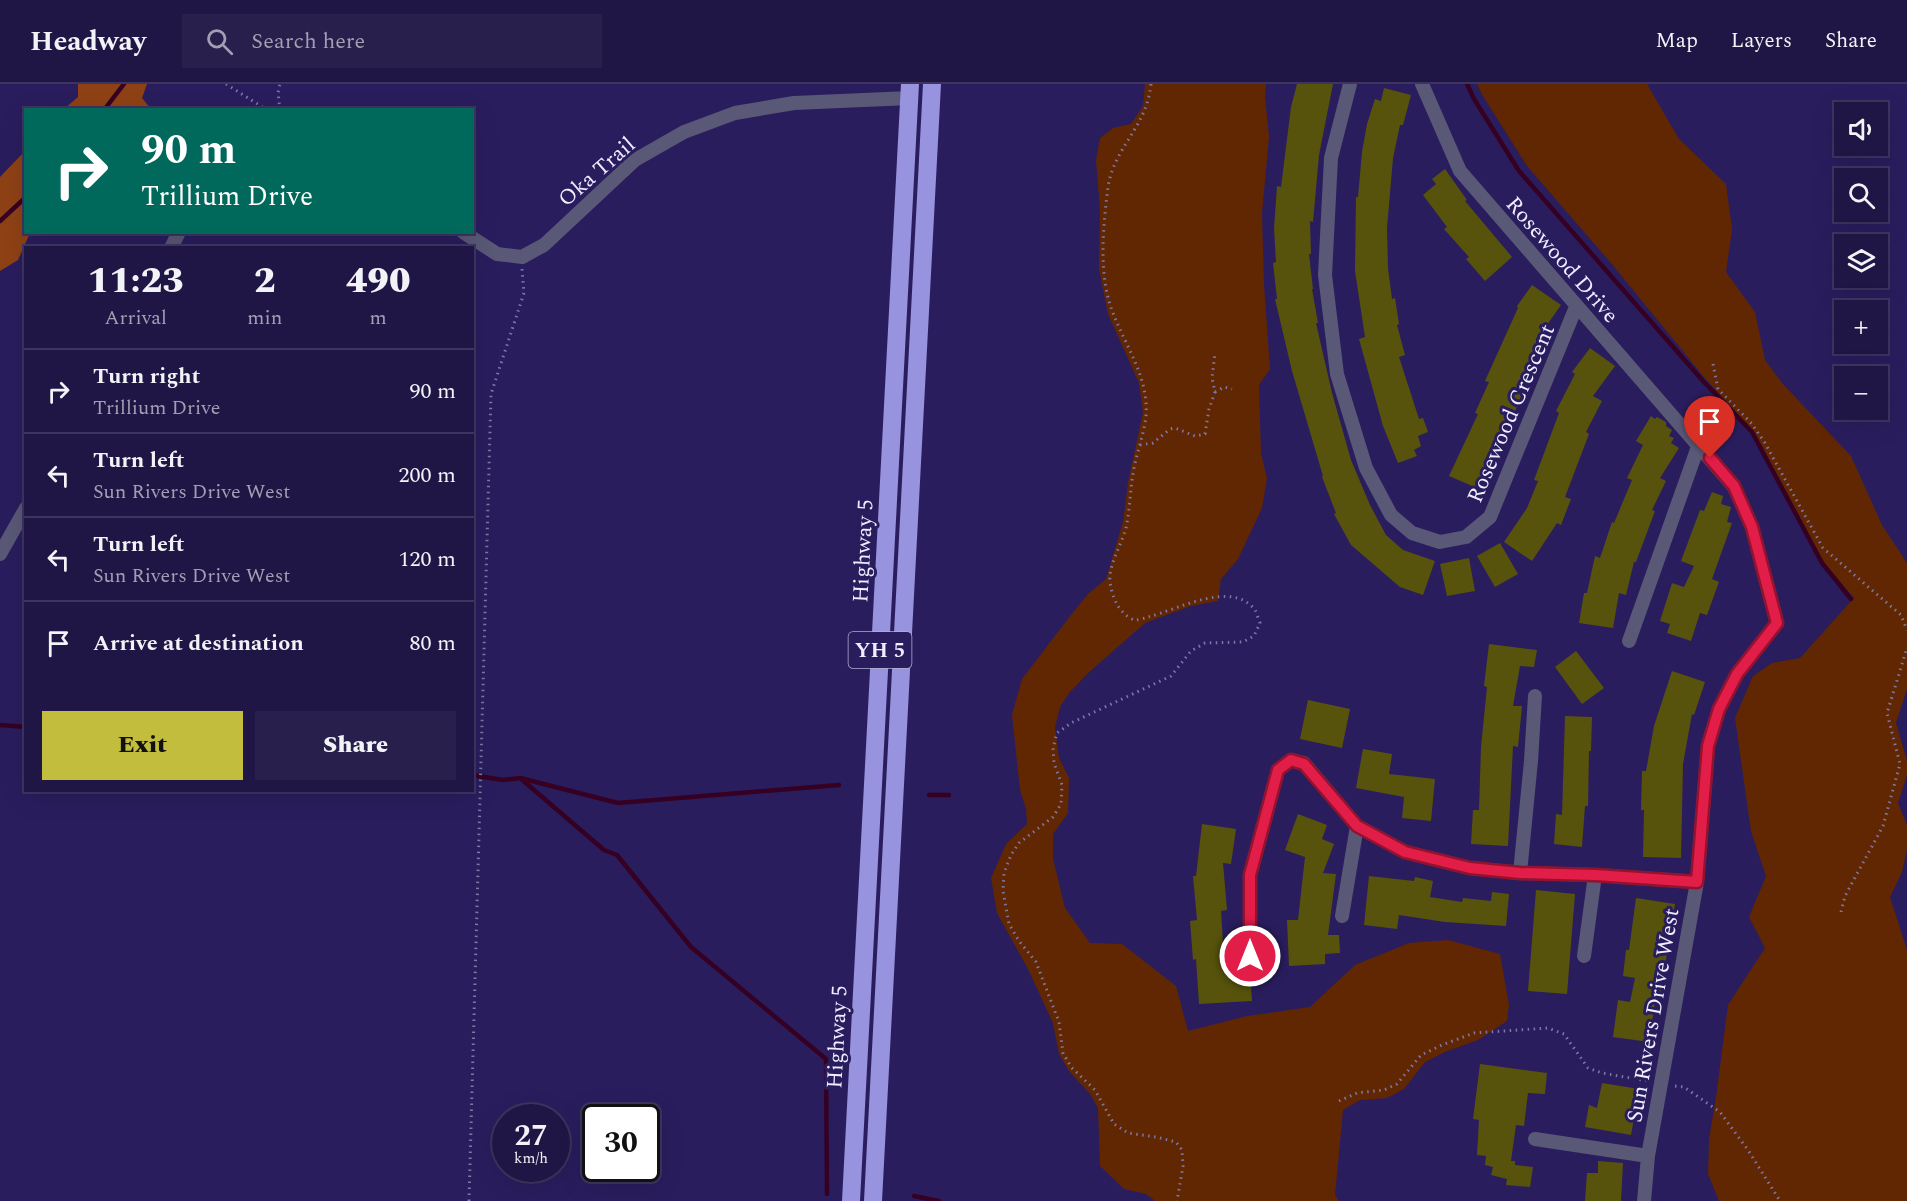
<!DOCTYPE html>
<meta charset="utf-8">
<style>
:root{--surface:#201646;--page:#281f4d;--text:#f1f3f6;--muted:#a29fb3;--line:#3d355f;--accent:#c3bd3e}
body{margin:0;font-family:Spectral,serif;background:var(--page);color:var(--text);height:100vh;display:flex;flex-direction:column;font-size:22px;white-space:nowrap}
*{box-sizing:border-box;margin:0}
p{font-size:20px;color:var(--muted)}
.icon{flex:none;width:33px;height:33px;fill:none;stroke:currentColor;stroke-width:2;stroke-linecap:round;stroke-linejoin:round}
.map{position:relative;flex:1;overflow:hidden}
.side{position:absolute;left:24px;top:162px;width:450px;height:546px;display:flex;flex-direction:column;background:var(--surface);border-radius:0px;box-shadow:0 6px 24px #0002,0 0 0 2px var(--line)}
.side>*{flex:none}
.guide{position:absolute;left:24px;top:24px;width:450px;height:126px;border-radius:0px;box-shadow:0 6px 24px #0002,0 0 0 2px var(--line);background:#00695c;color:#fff;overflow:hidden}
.buttons{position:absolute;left:1834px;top:18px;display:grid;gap:12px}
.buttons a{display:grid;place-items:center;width:54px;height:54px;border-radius:0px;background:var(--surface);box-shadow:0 6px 24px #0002,0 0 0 2px var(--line);font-size:30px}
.speed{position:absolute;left:492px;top:1020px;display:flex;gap:12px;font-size:30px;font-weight:700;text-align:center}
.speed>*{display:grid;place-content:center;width:78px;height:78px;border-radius:50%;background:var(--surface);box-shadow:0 6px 24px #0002,0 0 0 2px var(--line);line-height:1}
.speed small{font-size:15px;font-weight:400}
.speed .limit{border:3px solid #111;border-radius:9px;background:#fff;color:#111}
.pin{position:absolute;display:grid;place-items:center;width:51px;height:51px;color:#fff;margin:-62px -26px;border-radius:50% 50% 50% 0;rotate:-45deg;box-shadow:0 0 6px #0007}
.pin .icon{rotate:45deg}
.me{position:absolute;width:66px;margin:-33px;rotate:0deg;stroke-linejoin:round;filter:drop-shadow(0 0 4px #0008)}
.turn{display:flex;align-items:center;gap:21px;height:126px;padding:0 18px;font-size:27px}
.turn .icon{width:78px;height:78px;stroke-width:2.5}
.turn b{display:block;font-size:42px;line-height:51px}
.eta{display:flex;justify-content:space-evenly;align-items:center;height:102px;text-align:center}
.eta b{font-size:36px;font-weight:800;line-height:42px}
.primary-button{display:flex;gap:12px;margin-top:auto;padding:12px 18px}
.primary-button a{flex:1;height:69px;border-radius:0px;background:var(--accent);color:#111;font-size:24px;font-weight:800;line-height:69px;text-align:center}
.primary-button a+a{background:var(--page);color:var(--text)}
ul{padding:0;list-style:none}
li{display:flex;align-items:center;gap:18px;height:84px;padding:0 18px;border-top:2px solid var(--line)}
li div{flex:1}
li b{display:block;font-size:22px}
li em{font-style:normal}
header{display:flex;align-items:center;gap:36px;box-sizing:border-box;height:84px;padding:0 30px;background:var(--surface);border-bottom:2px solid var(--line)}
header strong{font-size:28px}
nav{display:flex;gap:33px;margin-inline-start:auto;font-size:21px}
.search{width:420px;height:54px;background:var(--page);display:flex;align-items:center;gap:15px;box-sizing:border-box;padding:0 21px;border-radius:0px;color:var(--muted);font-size:22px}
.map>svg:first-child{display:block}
</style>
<header>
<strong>Headway</strong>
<div class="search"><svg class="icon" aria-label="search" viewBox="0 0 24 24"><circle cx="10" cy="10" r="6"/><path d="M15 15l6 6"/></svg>Search here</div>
<nav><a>Map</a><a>Layers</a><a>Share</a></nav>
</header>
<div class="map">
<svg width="1907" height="1117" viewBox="0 0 1907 1117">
<rect width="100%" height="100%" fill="#2a1d5e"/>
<!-- green -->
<path fill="#612703" d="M1145,0h121l-1,13 4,40 -7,76 2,72 6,84 -11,16 2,69 6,24 -5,30 -24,51 -17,20 -3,22 -27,5 -46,17 -57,50 -19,20 -9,14 -5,20 4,31 10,20 -1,35 -15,21v25l12,49 25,35 32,1 54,42 12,45 59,-15 63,-9 45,-42 54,-22 39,-3 52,14 9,51 -2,16 -29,19 -31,11 -22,11 -21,27 -17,9 -27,2 -17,10 -8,85 4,6h-184l-9,-7 -22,-5 -24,-23 -2,-58 -8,-14 -21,-23 -10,-17 -6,-31 -25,-54 -31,-56 -6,-35 15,-34 21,-20 -1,-15 -6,-19 -8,-75 10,-36 49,-64 17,-21 18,-15 17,-57 5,-39 15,-71 -4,-29 -31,-69 -9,-46 1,-59 -4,-49 4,-22 13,-10 18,-4 12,-18z
M1477,0h170l32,55 47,45 6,45 -6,43 29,40 10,48 17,23 69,73 31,69 25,38v126l-11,34 11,38v14l-9,28 9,22v25l-5,22 -12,25 17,53v251h-188l-11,-27 1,-35 7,-42 12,-92 37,-57 -16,-31 17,-41 -15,-45 -16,-113 18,-42 19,-13 28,-5 54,-60 -31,-36 -70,-131 -49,-54 -93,-114 -84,-97 -44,-70z"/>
<!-- forest -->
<path fill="#8e4115" d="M78,0h69l-5,14 9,11h-87l14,-12z
M25,67l1,81 4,1 -12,27 -18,11v-94z"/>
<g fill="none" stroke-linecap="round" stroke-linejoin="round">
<!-- stream -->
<path stroke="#360023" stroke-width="4.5" d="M1467,0l7,15 45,72 184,210 49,51 70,131 29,36
M104,26l20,-26
M0,137l26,-24
M0,641l26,2
M472,691l31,5 17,-2 98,25 221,-18
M520,694l84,72 13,5 74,92 135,112 1,135
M929,711h20
M914,1112l25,5"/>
</g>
<!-- building -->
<path fill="#57530c" d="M1297,0h36l-14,71 -6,67 -3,-1 1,33h-2l4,35h-1l6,34h-2l16,70 19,67 19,45 16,30 17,15 32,11 -12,34 -23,-8 -49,-42 -17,-31 2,-1 -14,-36 1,-1 -31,-105 -17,-72h2l-4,-36 3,-1 -2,-33 3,-43 4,1 10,-80z
M1384,4l27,7 -8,30h-3l-7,33 -6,70 1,40 4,31 3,-1 4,26 -2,1 8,30 -6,2 20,62 4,-1 5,14 -10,4 3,10 -7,4 3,6 -19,7 -15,-37 -24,-87 6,-2 -10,-66 1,-74h2l4,-45 5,-28 8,-25 6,2z
M1445,85l22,31 -2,1 47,56 -27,24 -19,-22 3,-2 -25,-28 3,-2 -24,-32 13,-11 -4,-5z
M1532,201l29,20 -12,17 -21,44 4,2 -25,64 2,1 -25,58 -35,-15 29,-62 -3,-1 14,-31 -4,-1 33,-73 -1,-2z
M1590,264l25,18 -22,30 9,5 -16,31 3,2 -24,63 6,2 -10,26 -4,-2 -25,38 -28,-19 23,-34 11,-27 -4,-1 25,-67 -3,-2 19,-37 -3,-2z
M1651,332l4,3 2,-2 9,5v4l6,4 -3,6 5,2 -3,5 8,5 -19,30 6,3 -14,29 3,1 -19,51h-2l-8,33 -7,-2 -6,35 -34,-5 5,-30h3l8,-37 5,2 12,-36 2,1 18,-43 -5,-2 16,-33 -7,-4z
M1712,408l11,4 -2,8 10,3 -4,15 5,1 -20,56 7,3 -12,33 -7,-2 -9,28 -24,-8 3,-9 -10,-3 12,-38 12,4 10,-21 -13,-5 19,-51 4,1z
M1500,459l18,31 -23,13 -18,-31z
M1469,474l6,33 -28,5 -7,-32z
M1489,560l48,6 -3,17 -14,-1 -7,40h9l-4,41 -5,-1 -5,100 -37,-2 2,-34h6l2,-63 6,-60 -3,-1z
M1576,567l28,37 -22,16 -27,-37z
M1672,587l33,11 -11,33 -2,-1 -9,50 -2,94 -38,-1 1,-47h-3l1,-39h4l8,-45z
M1308,616l42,9 -8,39 -42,-9z
M1565,632l27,1 -1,34h-2l-1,55h-3l-3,41 -28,-3 2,-30 6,1z
M1363,665l29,5 -3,20 46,5 -4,42 -29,-3 2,-21 -48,-9z
M1298,730l29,11 -5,14 12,5 -11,29 13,1 -8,61h11l1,18 -15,1v10l-36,2 -2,-46h11l7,-63 -20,-7z
M1202,740l34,5 -5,35 -8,-1 4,47 -6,1 4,63 25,-1 2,28 -53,3 -3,-45 -3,1 -3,-39 7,-1 -4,-44h3z
M1369,792l45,5 1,-4 18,4 -3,16 32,5 1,-4 28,3 1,-9 17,2 -3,32 -61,-4 -46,-7 -2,14 -33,-4z
M1536,806l39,4 -8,100 -39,-3z
M1636,814l39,6 -15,93 -4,-1 -7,46 -36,-5 5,-37 12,2 5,-24 -12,-2 3,-26h3z
M1480,980l67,9 -2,21 -17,-1 -4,33 -8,-1 -5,36h4v4l18,2 -3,20 -24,-2 1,-6 -16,-4 2,-8 -8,-2 1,-9 -9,-1 2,-35 -6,-1z
M1602,999l37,6 -8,46 -46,-8 4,-22 8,3z
M1598,1077l25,2 -2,38h-36l2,-28h11z"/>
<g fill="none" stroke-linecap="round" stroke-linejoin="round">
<!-- path -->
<path stroke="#7f78a4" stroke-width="3" stroke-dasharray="1.5 4.5" stroke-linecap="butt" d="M226,0l41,26
M1151,0c-4,43 -37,63 -43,103 -5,41 -10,88 5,126 13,34 36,65 33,103 -2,19 -10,38 -13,58 -3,17 -3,36 -7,54 -4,15 -14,31 -16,47 -1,9 3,23 8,31 3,5 11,13 17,14 4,0 10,-2 13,-3 29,-7 84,-38 107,-7 2,3 3,9 5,13l-6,13 -11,6 -38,1 -14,8 -20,25 -100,47 -14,10 -4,15 1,15 8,22 -1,19 -8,13 -34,26 -8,12 -7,18 -1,18 6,33 10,17 17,21 23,60 4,31 8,14 24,23 19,34 14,9 28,4 20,5 6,8 1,16 -6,35
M280,26l-2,-17 2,-9
M1713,280l5,25 34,35 13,19 58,105 78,67 6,15
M1215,308l9,-5 8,2
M1140,361l13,-2 17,-14 5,-1 20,8 10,-2 4,-25 6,-17 -3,-14 3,-25
M1841,828l4,-16 38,-70 17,-62 -13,-51 20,-65
M1675,1002l9,1 36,25 28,38 32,51
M1339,1017l18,-8 27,-3 13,-6 24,-29 21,-10 32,-12 74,-5 16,6 24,34 14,5 46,8
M469,1117l22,-807 33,-101 -2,-24"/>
<!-- street -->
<path stroke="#595876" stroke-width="14" d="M1350,0l-19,74 -6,117 12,99 29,94 25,47 21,18 28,9 26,-5 24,-20 86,-210
M1422,0l38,87 274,316 18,40 25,96 -40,51 -18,35 -11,37 -11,136 -49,274 -4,45
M463,148l34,22 25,3 22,-12 91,-85 49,-28 51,-19 59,-10 116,-5
M171,164l8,-16
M0,470l26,-46
M1629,557l70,-197
M1520,789l11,-112 4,-65
M1342,832l15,-90
M1250,872v-81l28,-105 13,-10 13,3 53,63 48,26 65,16 50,5 75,2 102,7
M1584,872l11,-81
M1535,1055l113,17"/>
<!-- highway -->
<path stroke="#9893de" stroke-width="18" d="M851,1117l59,-1117
M873,1117l59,-1117"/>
</g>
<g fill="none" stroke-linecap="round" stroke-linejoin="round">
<defs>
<path id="route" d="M1250,872v-81l28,-105 13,-10 13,4 53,62 48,26 65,16 50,5 75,2 102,7 11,-136 11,-37 18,-35 40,-51 -25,-96 -18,-41 -24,-28"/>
</defs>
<!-- route casing -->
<use href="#route" stroke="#92132f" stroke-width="15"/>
<!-- route -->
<use href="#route" stroke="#e11d48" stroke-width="10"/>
</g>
<g text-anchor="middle" stroke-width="6" stroke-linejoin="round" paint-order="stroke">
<!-- shield labels -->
<rect fill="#2a1d5e" stroke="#b3afcf" stroke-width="1.5" x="848.5" y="548" width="63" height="36" rx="4.5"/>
<g font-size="21" font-weight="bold" fill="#eef">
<text x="880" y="573">YH 5</text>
</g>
<!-- street labels -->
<g font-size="22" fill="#eef" stroke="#2a1d5e">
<text transform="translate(596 87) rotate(-41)" y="8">Oka Trail</text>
<text transform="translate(1563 175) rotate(49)" y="8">Rosewood Drive</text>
<text transform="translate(1510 329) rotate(-67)" y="8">Rosewood Crescent</text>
<text transform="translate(862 467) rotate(-87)" y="8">Highway 5</text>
<text transform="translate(1652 931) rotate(-80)" y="8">Sun Rivers Drive West</text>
<text transform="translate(836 953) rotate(-87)" y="8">Highway 5</text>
</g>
</g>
</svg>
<div class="buttons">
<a><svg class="icon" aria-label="sound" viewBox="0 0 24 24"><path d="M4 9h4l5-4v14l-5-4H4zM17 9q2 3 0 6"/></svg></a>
<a><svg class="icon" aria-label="search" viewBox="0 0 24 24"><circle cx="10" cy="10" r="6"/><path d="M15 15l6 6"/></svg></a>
<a><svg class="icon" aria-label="layers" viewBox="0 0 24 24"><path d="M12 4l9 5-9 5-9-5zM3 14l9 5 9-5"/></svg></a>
<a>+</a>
<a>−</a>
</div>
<div class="speed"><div>27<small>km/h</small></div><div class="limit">30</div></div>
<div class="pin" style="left:1710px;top:374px;background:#d93025"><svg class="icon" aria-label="arrive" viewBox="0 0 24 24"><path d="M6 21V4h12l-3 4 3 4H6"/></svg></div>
<svg class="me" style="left:1250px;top:872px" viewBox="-20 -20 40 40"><circle r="17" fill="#e11d48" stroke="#fff" stroke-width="3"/><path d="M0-11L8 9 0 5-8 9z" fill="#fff"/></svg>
<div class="guide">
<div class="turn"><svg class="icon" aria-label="right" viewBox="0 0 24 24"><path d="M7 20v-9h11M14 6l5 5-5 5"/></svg><div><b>90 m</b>Trillium Drive</div></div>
</div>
<section class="side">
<div class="eta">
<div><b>11:23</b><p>Arrival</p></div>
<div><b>2</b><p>min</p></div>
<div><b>490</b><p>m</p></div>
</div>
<ul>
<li><svg class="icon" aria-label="right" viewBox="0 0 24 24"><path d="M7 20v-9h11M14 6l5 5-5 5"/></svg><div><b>Turn right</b><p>Trillium Drive</p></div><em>90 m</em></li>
<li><svg class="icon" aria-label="left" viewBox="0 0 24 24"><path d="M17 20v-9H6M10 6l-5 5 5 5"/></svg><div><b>Turn left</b><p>Sun Rivers Drive West</p></div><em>200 m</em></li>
<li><svg class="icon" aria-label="left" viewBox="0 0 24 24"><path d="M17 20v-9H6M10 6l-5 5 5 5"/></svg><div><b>Turn left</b><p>Sun Rivers Drive West</p></div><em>120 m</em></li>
<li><svg class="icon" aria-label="arrive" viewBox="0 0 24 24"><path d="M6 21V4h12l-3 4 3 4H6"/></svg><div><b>Arrive at destination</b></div><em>80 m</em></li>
</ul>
<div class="primary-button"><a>Exit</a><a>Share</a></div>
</section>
</div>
